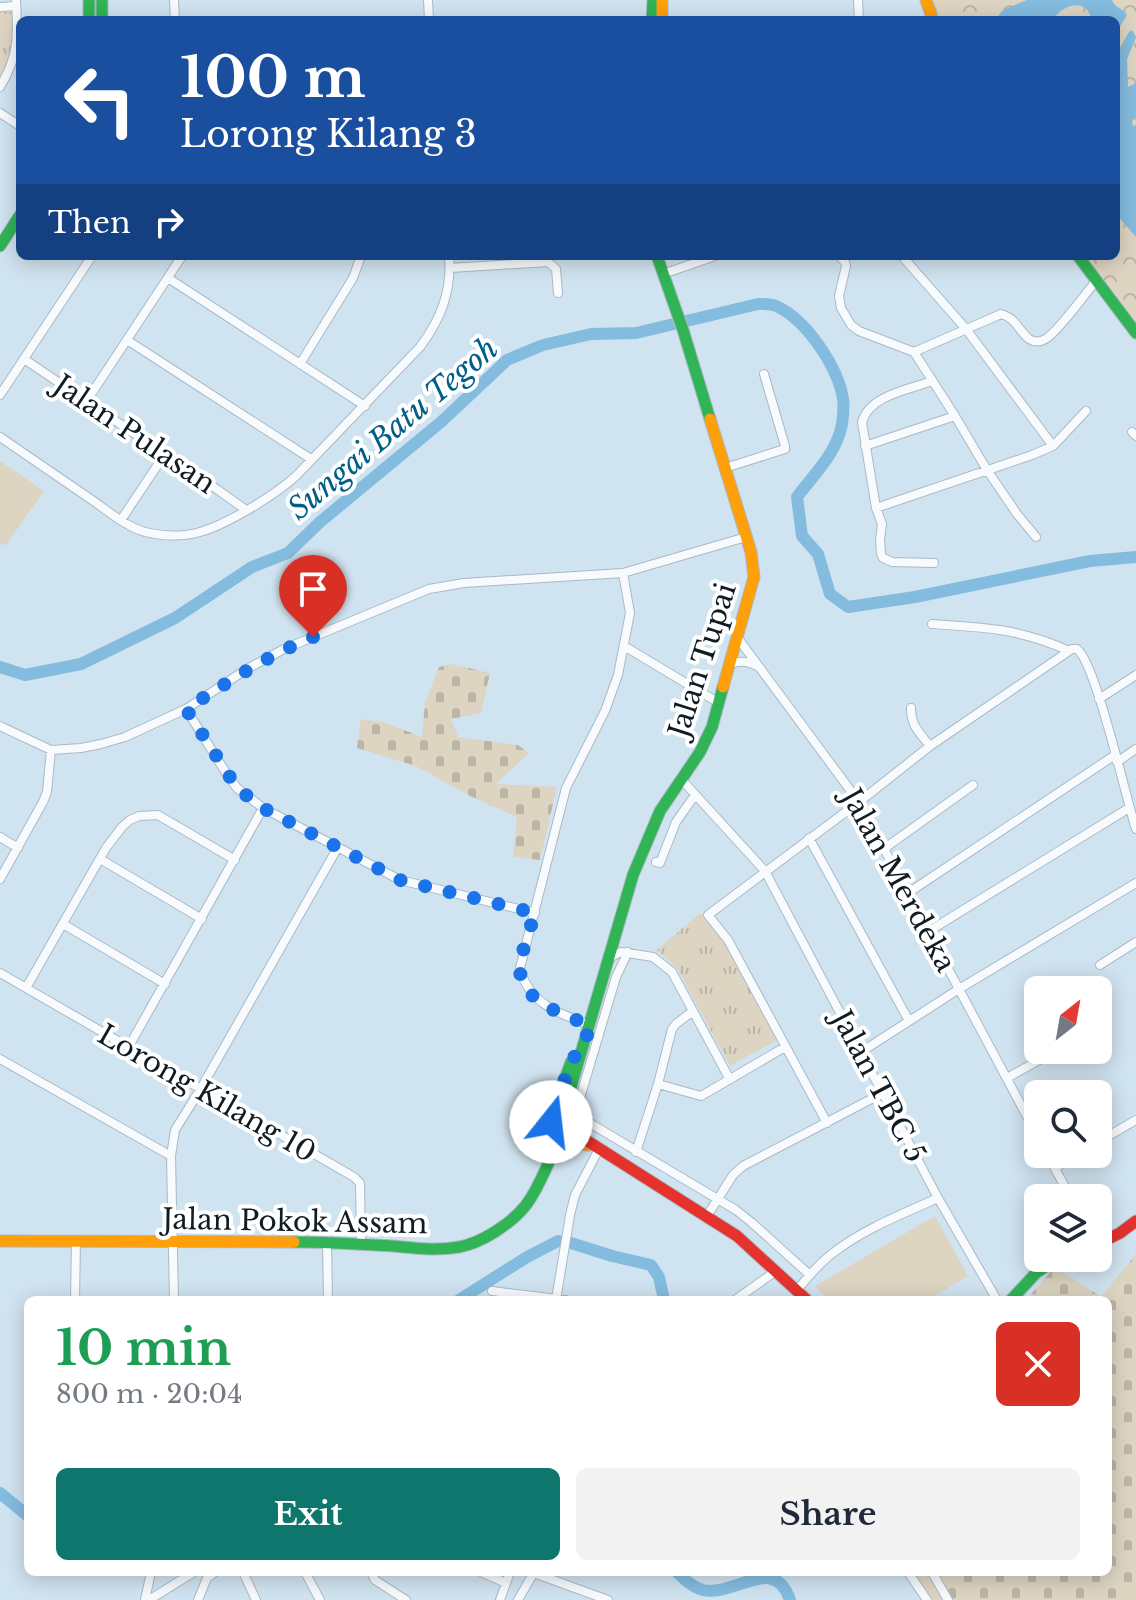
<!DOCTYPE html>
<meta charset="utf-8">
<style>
:root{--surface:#fff;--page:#f2f2f3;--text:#1f2937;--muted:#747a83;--accent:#0f766e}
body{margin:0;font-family:"Libre Baskerville",serif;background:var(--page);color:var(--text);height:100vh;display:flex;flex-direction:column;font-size:30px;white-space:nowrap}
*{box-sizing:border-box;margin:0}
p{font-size:26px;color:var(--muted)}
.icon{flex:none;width:44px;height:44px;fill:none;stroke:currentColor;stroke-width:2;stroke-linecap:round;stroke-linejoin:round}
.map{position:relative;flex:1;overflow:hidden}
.side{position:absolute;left:24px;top:1296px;width:1088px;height:280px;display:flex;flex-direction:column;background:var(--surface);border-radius:12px;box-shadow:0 4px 20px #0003}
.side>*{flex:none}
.top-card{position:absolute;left:16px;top:16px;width:1104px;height:244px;border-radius:12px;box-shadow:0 4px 20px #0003;background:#1a4fa0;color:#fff;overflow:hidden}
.needle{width:52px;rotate:31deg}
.tools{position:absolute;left:1024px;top:976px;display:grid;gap:16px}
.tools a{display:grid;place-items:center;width:88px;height:88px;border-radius:12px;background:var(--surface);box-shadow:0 4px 20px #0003;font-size:40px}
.pin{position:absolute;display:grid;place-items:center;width:68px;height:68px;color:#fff;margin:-82px -34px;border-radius:50% 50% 50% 0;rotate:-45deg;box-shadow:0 0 8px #0007}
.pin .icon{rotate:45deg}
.me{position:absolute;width:88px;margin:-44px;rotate:16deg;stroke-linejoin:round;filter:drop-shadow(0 0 6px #0008)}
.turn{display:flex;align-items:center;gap:28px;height:168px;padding:0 32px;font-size:36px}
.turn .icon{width:104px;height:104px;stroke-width:2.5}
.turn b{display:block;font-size:56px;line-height:68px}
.then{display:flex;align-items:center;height:76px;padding:0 32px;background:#0003;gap:16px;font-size:30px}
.round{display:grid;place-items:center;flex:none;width:84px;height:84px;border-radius:12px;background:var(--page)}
.overview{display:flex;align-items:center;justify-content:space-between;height:136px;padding:0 32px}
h1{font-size:48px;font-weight:700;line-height:60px;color:#1e9e55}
.action{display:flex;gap:16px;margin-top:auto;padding:16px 32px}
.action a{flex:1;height:92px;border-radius:12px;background:var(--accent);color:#fff;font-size:32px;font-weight:700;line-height:92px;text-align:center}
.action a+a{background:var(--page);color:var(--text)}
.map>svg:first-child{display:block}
</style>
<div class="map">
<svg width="1136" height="1600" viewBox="0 0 1136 1600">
<defs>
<pattern id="grass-tufts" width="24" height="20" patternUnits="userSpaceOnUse" patternTransform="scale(2)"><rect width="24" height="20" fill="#ddd4c2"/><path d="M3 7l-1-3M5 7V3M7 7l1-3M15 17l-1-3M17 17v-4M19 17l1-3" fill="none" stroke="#bcb5a7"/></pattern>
<pattern id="forest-crowns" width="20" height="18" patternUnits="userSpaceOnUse" patternTransform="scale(2)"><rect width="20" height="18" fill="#ddd4c2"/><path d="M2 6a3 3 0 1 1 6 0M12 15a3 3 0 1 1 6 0" fill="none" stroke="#bcb5a7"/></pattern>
<pattern id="cemetery-stones" width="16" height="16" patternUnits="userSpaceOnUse" patternTransform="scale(2)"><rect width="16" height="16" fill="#ddd4c2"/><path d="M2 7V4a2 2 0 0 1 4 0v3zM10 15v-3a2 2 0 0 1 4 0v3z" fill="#bcb5a7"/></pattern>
</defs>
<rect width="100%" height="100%" fill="#d0e3f0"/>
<!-- grass -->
<path fill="url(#grass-tufts)" d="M0,12h11c4,26 3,43 -11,66z
M699,914h3l23,27 52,99 -47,26 -53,-98 -20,-18z"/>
<!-- forest -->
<path fill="url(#forest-crowns)" d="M930,0h206v329l-55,-73h35v-236h-180z"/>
<!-- cemetery -->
<path fill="url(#cemetery-stones)" d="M451,664l39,9 -9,40 -30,6 7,18 60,8 11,8 -33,31 61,3 -17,73 -27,-3 4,-40 -47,-21 -54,-30 -59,-18 4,-29 25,4 36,14 3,-34 14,-36z
M1136,1254v346h-206l-18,-28h196v-272h-82l29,-33 46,30z"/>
<!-- garden -->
<path fill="#ddd4c2" d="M0,461l44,30 -38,54 -6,-1z
M935,1216l33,60 -40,24h-99l-14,-14z"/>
<!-- water -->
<path fill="#84bcdf" d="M1027,0h85c3,9 12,8 15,15l-11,18v-13h-22c-4,-4 -5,-9 -9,-12 -11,-8 -28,3 -32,12h-58l8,-10z
M1132,30l4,7 -9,22 1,28 8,-4v34l-4,4 1,5 3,-1v112l-20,-23v-155l1,-6 12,-21z"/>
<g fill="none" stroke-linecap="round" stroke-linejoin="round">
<!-- river -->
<path stroke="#84bcdf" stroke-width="12" d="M0,667l25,8 56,-11 94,-46 77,-51 36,-14 32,-31 121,-100 66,-62 36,-15 48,-11 45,-1 122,-29c5,0 13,0 18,2 30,13 62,61 67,93 1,7 0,18 -1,25 -5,29 -28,50 -45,73l5,39 16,18 12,40 18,13 67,-10 175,-36 46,-4
M571,1243l41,13 39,9 8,12 5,23
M459,1300l68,-43 31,-16
M0,1493l28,23
M677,1572c7,7 15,15 26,18 32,7 71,-37 87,10"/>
<defs>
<path id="street" d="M174,0l1,20
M428,0l1,20
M858,0l1,20
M0,7l16,-1
M0,87c19,-31 18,-52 16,-87
M0,113l20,13
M839,256l6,6 1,4 -7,30 2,12 10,17 8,6 55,21 41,64 32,54 30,44 19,23
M902,256l64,73 87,117
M450,268l98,-6 8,7 2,24
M663,274l52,-18
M168,278l197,128
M127,340l184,119
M914,352l87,-38c15,4 17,16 28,25 6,4 12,3 18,-1 14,-10 37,-43 50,-58
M24,359l194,131 28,20
M300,364l53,-86 8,-22
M932,381c-24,9 -62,14 -70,41l14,86 6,16 -2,16 1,14 2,4 9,4 42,1
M0,395l92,-139
M86,402l96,-146
M1132,432l4,4
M0,437c31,21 61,42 92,63 16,11 33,26 53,32 17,4 38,5 55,0 28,-8 75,-37 96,-56l124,-129c21,-28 32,-56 29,-91
M865,446l90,-30
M725,468l60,-19v-3l-21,-72
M876,508l156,-53 21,-9 33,-35
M121,520l44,-66
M932,624c51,3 90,5 137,27
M737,637l122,165 179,335
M624,646l95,57
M730,664c10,-4 19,-3 29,3
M1099,699l37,-24
M911,708c0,18 8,24 19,38
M186,709l42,67 9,12 26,20 137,72 135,33
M0,726l51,24 30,-2 20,-4 24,-7 61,-28 61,-40 37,-20 145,-60 35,-6 159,-10 123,-36
M1117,762l19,-13
M681,779l84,92 173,327 59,102
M0,837l18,11
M809,838l100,183
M885,848l88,-63
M100,859l102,60
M656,862l4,1 16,-41 19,-27
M0,879l43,-77 4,-10 4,-42
M908,893l207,-138
M63,924l102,60
M929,931l200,-123
M628,952l-12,25 -36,121v11l5,10 8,6 143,85 15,12 59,53
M609,958l12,-6 32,5 19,15 57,106
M1100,965l36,-23
M0,973l354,204 6,6 1,60
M26,988l80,-140 16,-21 8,-7 9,-4 19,-1 77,45
M590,1025c-31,-11 -62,-22 -70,-57l46,-180 39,-77 13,-36 12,-62 -7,-40
M128,1048l135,-240
M861,1052l98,-63 177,-106
M0,1059l171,97
M1007,1078l50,-28
M658,1084l43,12 84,-49
M827,1123l-99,-183 -20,-25 151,-113 71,-56 142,-97h5c19,14 49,150 59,180
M1098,1142l38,-22
M636,1152l22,-68 14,-55 4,-5 17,-13
M1047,1154l24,44
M1055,1168l23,-14
M707,1216l26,-41 10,-9 140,-73
M327,1242l1,58
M797,1290c12,-14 24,-29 40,-40 29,-22 68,-37 101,-52
M492,1291l74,9
M75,1300l1,-59
M174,1300l-3,-144 4,-26 25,-40 138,-243
M556,1300l14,-85 5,-20 24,-46
M735,1300l41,-29
M243,1572l13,28
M305,1572l15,28
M371,1572l4,8 31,20
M481,1572l25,11
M531,1572l77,28
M908,1572l19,28
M932,1572l16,28
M145,1600l6,-28
M149,1600l45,-28
M198,1600l9,-22 8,-6
M500,1600l10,-28
M518,1600l15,-26"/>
<path id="fast" d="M89,0v20
M102,0v20
M652,20l1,-20
M0,246l20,-31
M657,256l26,74 27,89
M1078,256l58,77
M550,1137l8,-39 13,-36
M294,1242c33,0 65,2 98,4 22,2 45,5 67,1 23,-4 53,-24 67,-42 10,-13 16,-28 23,-43l84,-287 27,-64 40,-59 12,-25 11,-40
M1011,1300l25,-27 22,-15"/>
<path id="slow" d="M662,0v20
M926,0l7,20
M710,419l41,133 3,25 -31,110
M553,1149l14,-6 22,2
M0,1241l294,1"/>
<path id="jam" d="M559,1123l178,113 70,64
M1098,1244l22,-11 16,-12"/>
</defs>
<!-- street casing -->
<use href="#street" stroke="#abb9c3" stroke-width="10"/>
<!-- fast casing -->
<use href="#fast" stroke="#abb9c3" stroke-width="13"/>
<!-- slow casing -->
<use href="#slow" stroke="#abb9c3" stroke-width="13"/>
<!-- jam casing -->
<use href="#jam" stroke="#abb9c3" stroke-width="13"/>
<!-- street -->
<use href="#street" stroke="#f8fbfd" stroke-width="8"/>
<!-- fast -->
<use href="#fast" stroke="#30b455" stroke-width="11"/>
<!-- slow -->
<use href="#slow" stroke="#ff9f0a" stroke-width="11"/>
<!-- jam -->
<use href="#jam" stroke="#e5322d" stroke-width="11"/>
</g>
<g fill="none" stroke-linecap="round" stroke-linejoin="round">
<!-- route -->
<path stroke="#1a73e8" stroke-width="14" stroke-dasharray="0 25.2" d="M313,637c-46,19 -85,45 -127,72l51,79 26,20 137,72 135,33c-4,13 -15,43 -15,55 -1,33 46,48 70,57l-5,17 -15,21 -19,59"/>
</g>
<g text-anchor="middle" stroke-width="8" stroke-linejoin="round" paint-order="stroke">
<!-- street labels -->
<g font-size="28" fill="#0f1c24" stroke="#fff">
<text transform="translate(135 434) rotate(34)" y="10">Jalan Pulasan</text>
<text transform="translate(702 660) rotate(-72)" y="10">Jalan Tupai</text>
<text transform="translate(899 880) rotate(61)" y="10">Jalan Merdeka</text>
<text transform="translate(879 1086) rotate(62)" y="10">Jalan TBC 5</text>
<text transform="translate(207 1093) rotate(30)" y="10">Lorong Kilang 10</text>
<text transform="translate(295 1221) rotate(1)" y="10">Jalan Pokok Assam</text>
</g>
<!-- water labels -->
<g font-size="30" font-style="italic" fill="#005f89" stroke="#fff">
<text transform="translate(393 429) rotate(-40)" y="10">Sungai Batu Tegoh</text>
</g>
</g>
</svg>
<div class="tools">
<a><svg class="needle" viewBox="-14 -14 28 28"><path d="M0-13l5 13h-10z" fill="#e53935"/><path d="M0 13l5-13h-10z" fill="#747a83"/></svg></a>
<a><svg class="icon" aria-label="search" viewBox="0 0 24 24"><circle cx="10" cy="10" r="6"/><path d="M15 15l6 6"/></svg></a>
<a><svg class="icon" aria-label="layers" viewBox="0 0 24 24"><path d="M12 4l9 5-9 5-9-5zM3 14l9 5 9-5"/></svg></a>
</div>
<div class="pin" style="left:313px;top:637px;background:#d93025"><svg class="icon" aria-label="arrive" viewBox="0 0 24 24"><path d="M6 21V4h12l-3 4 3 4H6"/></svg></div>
<svg class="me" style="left:551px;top:1122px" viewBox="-20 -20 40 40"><circle r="19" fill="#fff"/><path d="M0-13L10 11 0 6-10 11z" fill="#1a73e8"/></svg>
<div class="top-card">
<div class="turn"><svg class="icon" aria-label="left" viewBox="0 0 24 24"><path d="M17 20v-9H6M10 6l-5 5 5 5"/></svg><div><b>100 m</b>Lorong Kilang 3</div></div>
<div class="then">Then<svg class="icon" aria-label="right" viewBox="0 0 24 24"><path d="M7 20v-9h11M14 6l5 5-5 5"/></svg></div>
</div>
<section class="side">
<div class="overview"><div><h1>10 min</h1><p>800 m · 20:04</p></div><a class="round" style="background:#d93025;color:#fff"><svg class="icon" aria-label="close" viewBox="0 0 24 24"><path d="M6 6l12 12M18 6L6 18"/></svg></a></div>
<div class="action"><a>Exit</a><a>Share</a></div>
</section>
</div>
